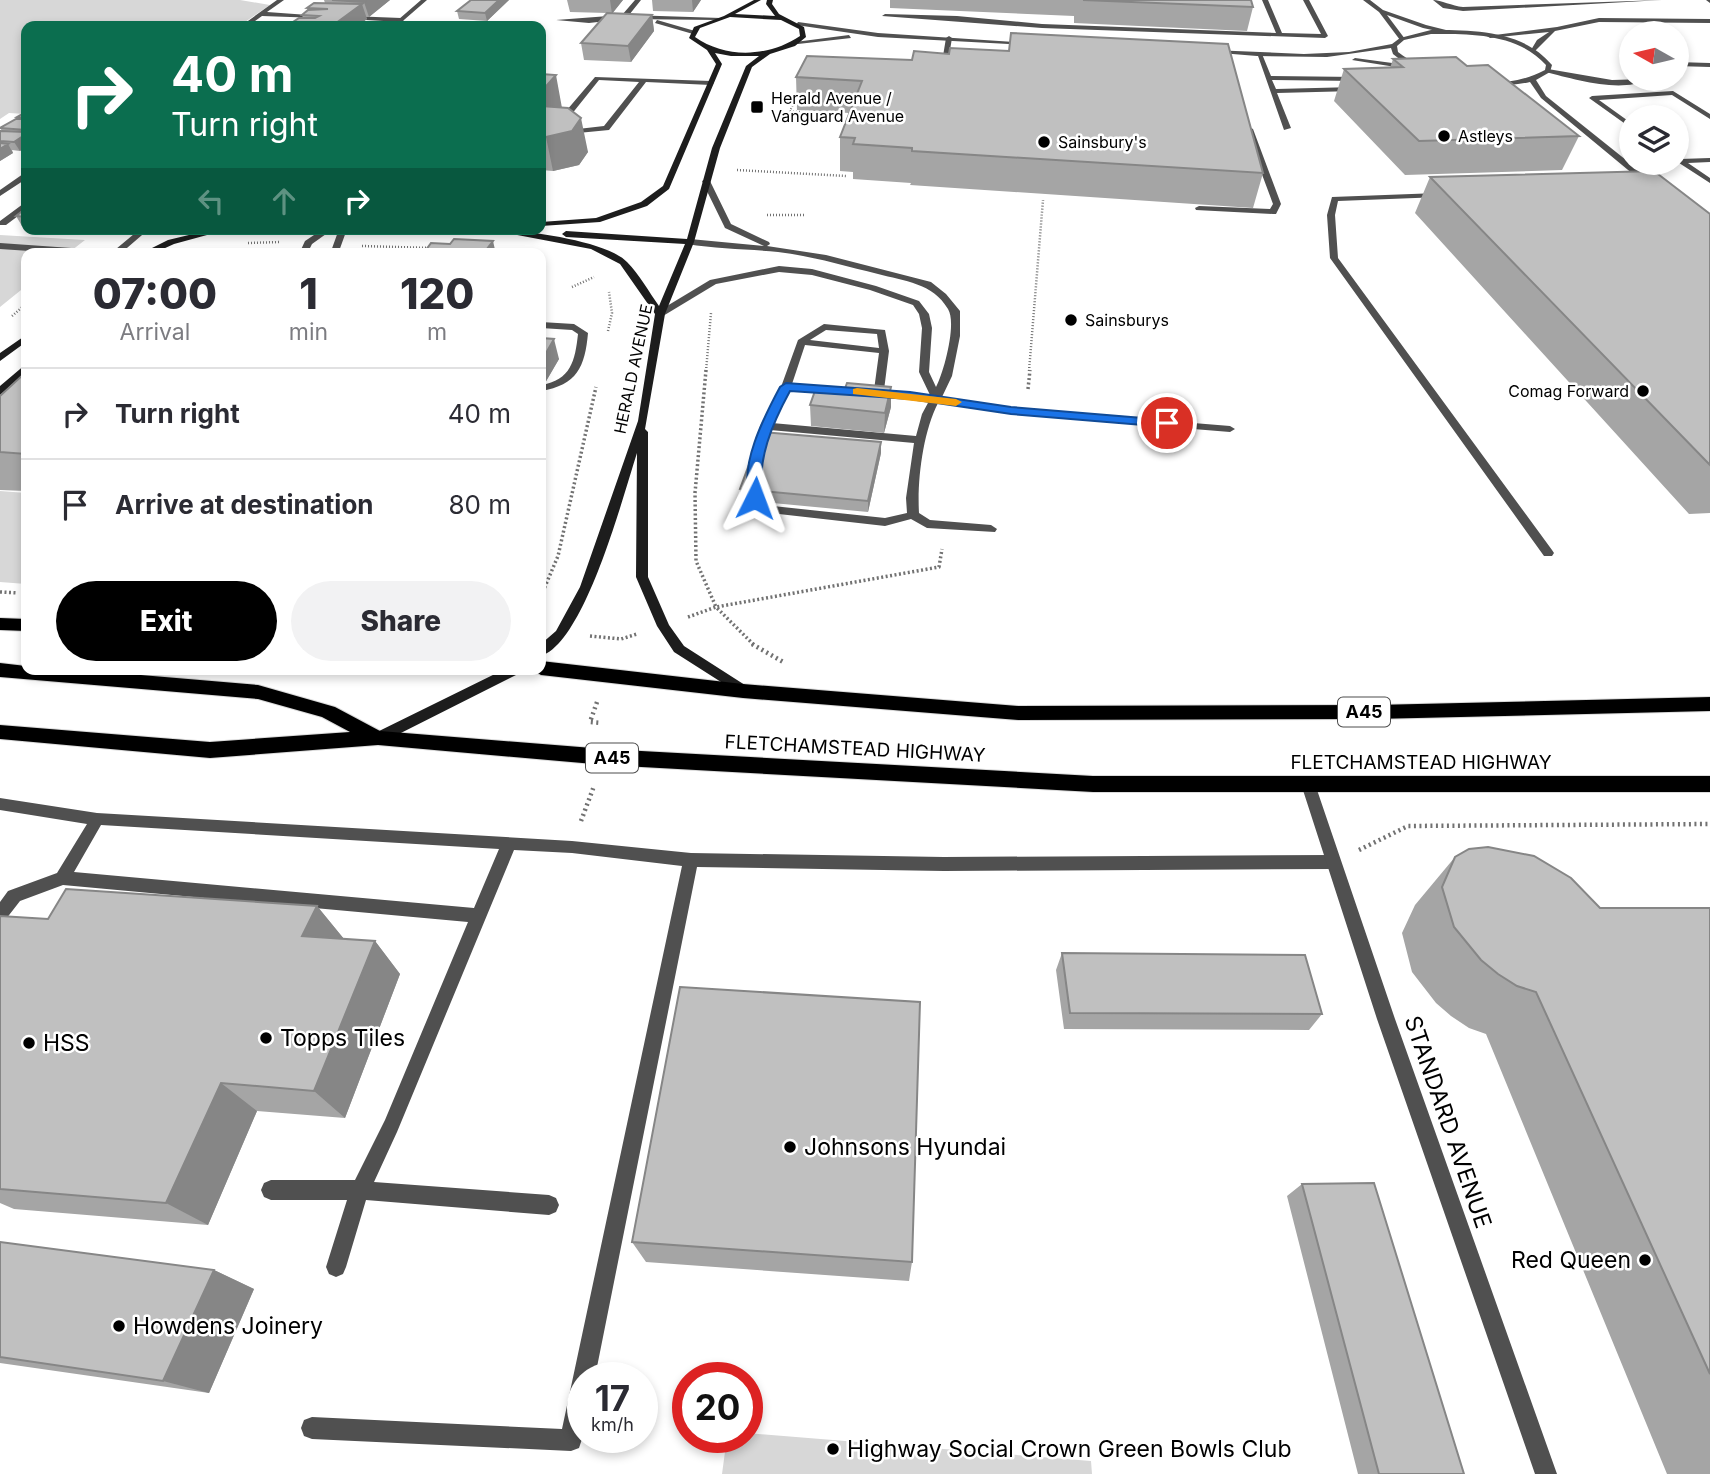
<!DOCTYPE html>
<style>
:root{--surface:#fff;--page:#f2f2f3;--text:#2b2b33;--muted:#7c7c81;--line:#e1e1e2;--accent:#000}
body{margin:0;font-family:Inter,sans-serif;background:var(--page);color:var(--text);height:100vh;display:flex;flex-direction:column;font-size:26px;white-space:nowrap}
*{box-sizing:border-box;margin:0}
p{font-size:23px;color:var(--muted)}
.icon{flex:none;width:38px;height:38px;fill:none;stroke:currentColor;stroke-width:2;stroke-linecap:round;stroke-linejoin:round}
.map{position:relative;flex:1;overflow:hidden}
.side{position:absolute;left:21px;top:248px;width:525px;height:427px;display:flex;flex-direction:column;background:var(--surface);border-radius:14px;box-shadow:0 4px 10px #0003}
.side>*{flex:none}
.guide{position:absolute;left:21px;top:21px;width:525px;height:214px;border-radius:14px;box-shadow:0 4px 10px #0003;background:#0b6e4f;color:#fff;overflow:hidden}
.needle{width:46px;rotate:278deg}
.controls{position:absolute;left:1619px;top:21px;display:grid;gap:14px}
.controls a{display:grid;place-items:center;width:70px;height:70px;border-radius:50%;background:var(--surface);box-shadow:0 4px 10px #0003;font-size:35px}
.speed{position:absolute;left:567px;top:1362px;display:flex;gap:14px;font-size:35px;font-weight:700;text-align:center}
.speed>*{display:grid;place-content:center;width:91px;height:91px;border-radius:50%;background:var(--surface);box-shadow:0 4px 10px #0003;line-height:1}
.speed small{font-size:18px;font-weight:400}
.speed .limit{border:10px solid #d22;background:#fff;color:#111}
.pin{position:absolute;display:grid;place-items:center;width:60px;height:60px;color:#fff;margin:-30px;border:4px solid #fff;border-radius:50%;box-shadow:0 2px 7px #0007}
.me{position:absolute;width:77px;margin:-38px;rotate:3deg;stroke-linejoin:round;filter:drop-shadow(0 0 5px #0008)}
.turn{display:flex;align-items:center;gap:24px;height:147px;padding:0 35px;font-size:32px}
.turn .icon{width:91px;height:91px;stroke-width:2.5}
.turn b{display:block;font-size:49px;line-height:60px}
.lanes{display:flex;align-items:center;height:66px;padding:0 35px;background:#0003;justify-content:center;gap:35px;direction:ltr}
.lanes .off{opacity:.35}
.eta{display:flex;justify-content:space-evenly;align-items:center;height:119px;text-align:center}
.eta b{font-size:42px;font-weight:800;line-height:49px}
.button{display:flex;gap:14px;margin-top:auto;padding:14px 35px}
.button a{flex:1;height:80px;border-radius:42px;background:var(--accent);color:#fff;font-size:28px;font-weight:800;line-height:80px;text-align:center}
.button a+a{background:var(--page);color:var(--text)}
ul{padding:0;list-style:none}
li{display:flex;align-items:center;gap:21px;height:91px;padding:0 35px;border-top:2px solid var(--line)}
li div{flex:1}
li b{display:block;font-size:26px}
li em{font-style:normal}
.map>svg:first-child{display:block}
</style>
<div class="map">
<svg width="1710" height="1474" viewBox="0 0 1710 1474">
<rect width="100%" height="100%" fill="#fff"/>
<!-- green -->
<path fill="#d7d7d7" d="M0,0h240l30,5 -31,21h-213v88l-17,-1 -9,6z
M0,235l85,5 -18,14h-41v32l-26,21z
M0,491l26,2v91l-26,-2z
M747,1433l344,28 1,13h-370l5,-37h20z"/>
<g fill="none" stroke-linecap="round" stroke-linejoin="round">
<defs>
<path id="trunk" d="M0,618l26,1v12l-26,-1z
M541,661l202,23 275,22 356,-1 336,-8v14l-336,8 -356,1 -275,-22 -202,-23 -8,-5h8z
M0,663l26,3v4h56l176,15 77,22 45,24 225,18 488,27h617v16h-617l-488,-27 -227,-20 -168,13 -210,-19v-14l210,17 140,-10 -28,-15 -64,-18 -258,-22z"/>
</defs>
<!-- trunk casing -->
<use href="#trunk" stroke="#dbdbdb" stroke-width="2"/>
<!-- path-far3 -->
<path stroke="#727272" stroke-width="2" stroke-dasharray="1 2" stroke-linecap="butt" d="M799,92l-9,19 35,3"/>
<!-- path-far2 -->
<path stroke="#727272" stroke-width="2.5" stroke-dasharray="1 2" stroke-linecap="butt" d="M737,170l109,6
M767,215h37
M248,243l32,-1
M362,246l69,2
M572,287l22,-10
M12,316l14,-12
M608,331l4,-18 -3,-21
M706,371l5,-58
M1029,371l14,-171"/>
<!-- path-far1 -->
<path stroke="#727272" stroke-width="3.5" stroke-dasharray="2 2.5" stroke-linecap="butt" d="M706,370l-11,123 1,68 20,46 223,-40 3,-18
M1028,389l2,-19
M0,592l18,1
M541,596l17,-40 38,-169
M688,617l28,-10 39,39
M590,636l31,3 16,-5"/>
<!-- path -->
<path stroke="#727272" stroke-width="4.5" stroke-dasharray="2 3.5" stroke-linecap="butt" d="M752,644l33,19
M597,702l-7,20 11,1
M581,821l13,-35
M1359,850l49,-24 302,-2"/>
<!-- service -->
<path fill="#505050" fill-rule="evenodd" d="M277,0h7l-17,12 55,4 -3,2 -57,-2 -14,10h-7z
M635,0h6l-12,15 92,3 -3,2 -94,-1 -35,4 -33,-3 66,-5z
M1262,0h6l14,33 39,1 -18,-34h6l19,36 -3,2 -283,-10 -160,-12 3,-2 72,2 85,8 234,9z
M1363,0h7l13,10 43,15 28,7 -3,2 -28,-6 -36,-13 18,24 -5,1 -21,-28z
M1433,0c8,0 19,6 30,7l199,-7 -199,11 -20,-3z
M1706,0h4v3z
M350,16l51,2 3,2 -3,2 -53,-3z
M1599,18l111,1v4l-111,-1 -44,9 -21,21 -3,-2 6,-10 12,-8 -59,6 -3,-2 70,-9z
M657,20l38,11 1,1 -3,2 -38,-11z
M949,36l3,2 -5,30 -3,2 -3,-2 5,-30z
M1257,53l5,1 9,22 86,1 3,2 -3,2 -85,-1 4,9 79,-2 3,2 -3,2 -78,2 14,35 -7,2z
M1676,62l34,1v4l-34,-1z
M1548,69l64,11 35,-1c-24,15 -74,0 -101,-7z
M595,77l116,4 3,2 -3,2 -65,-3 -37,48 -31,3 -23,-5v-4zM599,80l40,2 -35,44 -26,3 -15,-4z
M1673,91l37,23v5l-38,-24 -73,5 32,23v5l-42,-30 3,-2z
M1249,127l4,2 28,75 -5,10h-3l-77,-4 -1,-2 4,-2 71,3 3,-5 -28,-75z
M1710,158v4l-22,1 22,15v5l-34,-22 4,-2z
M706,179l4,2 21,43 38,18 1,2 -3,2 59,9 105,27 15,12 14,17v25l-8,40 -10,21 69,11 219,18 5,3 -5,3 -219,-18 -73,-11c-15,29 -21,77 -19,110l11,7 61,5 6,4 -2,3 -68,-4 -16,-9 -26,7 -115,-13 -21,-16 1,-12h8l3,11 12,10 112,12 22,-5 -1,-15 8,-55 -144,-13 -6,22 -4,1 -5,-3 5,-24 21,-39 17,-47 26,-16 61,6 4,21 -5,39 46,5 -11,-23 3,-44 -3,-14 -6,-9 -43,-15 -58,-15 -33,-3 -63,12 -53,32h-6v-4l53,-32 69,-14 33,3 64,17 43,15 10,13 3,14 -3,44 7,15c8,-15 21,-64 12,-78 -15,-26 -44,-28 -70,-35 -33,-8 -66,-18 -100,-22 -30,-3 -61,-3 -91,-8v-4l3,-1 74,7 -39,-18 -23,-47zM826,330l51,4 2,14 -69,-8zM805,345l74,8 -5,37 -82,-6zM789,390l121,8 19,3 -7,13 -6,22 -144,-13z
M1438,193l4,2 -1,2 -103,4 -3,14 3,43 214,292 2,3 -2,3h-8l-214,-298 -3,-43 5,-18z
M23,204h3v6l-20,15h-6v-4z
M323,229h10l-21,15 -5,10h-8l6,-13z
M339,229h8l-9,25h-8z
M0,243l114,8 4,3h-44l-74,-5z
M541,322l33,2 14,9c-3,34 -11,52 -47,58v-6c30,-5 34,-24 37,-51l-6,-4 -31,-2z
M0,798l97,15 475,28 119,12 253,4 389,-2 5,2 3,5 -3,5 -5,2 -389,2 -247,-4 -102,510h-12v59l-4,12 -8,3 -259,-12 -8,-3 -3,-8 3,-8 8,-3 250,12 120,-563 -110,-13 -58,-3 -117,282 -23,50 175,13 7,3 3,7 -3,7 -7,3 -183,-15 -20,67 -3,7 -7,3 -7,-3 -3,-7 21,-67h-76l-7,-3 -3,-7 3,-7 7,-3h84l30,-60 83,-198 -405,-37 -43,16 -14,18 -6,2v-19l8,-11 49,-18 30,-49 -87,-14zM101,825l398,24 -25,59 -400,-36z"/>
<!-- minor -->
<path fill="#505050" fill-rule="evenodd" d="M421,0h6l-30,26h-6z
M798,22l80,11 152,10 -3,2 -149,-8 -82,-12z
M1431,30c42,0 92,0 121,35l-2,7 -14,8 10,16 105,84v4h-6l-104,-86 -11,-16c-40,9 -82,2 -119,-15l-3,2 -56,-9 3,-2 52,7 -14,-11 -2,-6 -64,9 -70,-1 -49,-4 3,-2 93,4 45,-2 43,-8 8,-6zM1431,34c40,0 86,-1 115,31l-1,5c-44,24 -108,12 -147,-18l-1,-6 7,-6z
M849,35l2,3 -53,6 -3,-2z
M23,174h3v5l-26,17v-6z
M140,229h9l-29,25h-10z
M1308,778l5,2 2,4 80,235 162,455h-22l-158,-455 -76,-235 2,-4z"/>
<!-- secondary -->
<path fill="#1d1d1d" fill-rule="evenodd" d="M754,0h7l-26,14 40,2 -9,-12 1,-4h6l-1,4 7,10 25,13 2,10 -11,9 -25,8 -18,13 -32,81 -26,94 -29,72 -20,115 3,3v145l21,48 15,21 64,41 2,4 -7,5 -69,-44 -17,-26 -21,-49 1,-124c-14,43 -52,189 -96,203v-12l15,-13 24,-44 58,-166 17,-107 -35,-50 -29,-15 -105,-20c31,0 120,11 141,33 12,12 22,30 32,44l26,-62 -119,-7 -4,-3 4,-3 121,8 25,-91 34,-82 13,-10h-28l-16,-3 7,11 -53,125 -22,17 -47,16 -59,4v-4l55,-4 45,-16 22,-16 53,-122 -9,-14 -18,-12 5,-11 30,-11zM730,17l51,3 18,9 1,7c-31,21 -74,23 -105,1l5,-9z
M214,229h15l-55,15 -22,10h-12l28,-14z
M26,335v7l-26,19v-8z
M26,364v8l-26,23v-9z
M503,670h18l-1,3 -137,69h-10l-2,-4 2,-4z"/>
<!-- trunk -->
<use href="#trunk" fill="#000" fill-rule="evenodd"/>
</g>
<!-- wall -->
<path fill="#a5a5a5" d="M324,0h66l-21,17h-3l1,2 -9,7h-63l-2,-4 10,-4 -1,-3 6,-4 -1,-3 18,-5z
M471,0h38l-22,21 -28,-2 -2,-8z
M567,0h56l-11,13 40,2 2,16 -23,31 -47,-2 -3,-17 26,-30 -37,-1z
M652,0h49l-8,12 -40,-1z
M890,0h361l2,7 -6,24 -173,-8v-7l-184,-8z
M807,56l456,117 -10,35 -343,-23 1,-2 -58,-4v-7l-13,-1v-34l9,-24 -52,-3 -1,-33z
M1393,59l74,7 112,70 -17,34 -157,5 -71,-74 10,-32 46,-1z
M541,74l21,34 26,44 -9,13 -26,6 -12,-1z
M26,112v34l-6,5 -8,-1 1,3 -13,8v-30h2l-2,-3 18,-9 -1,-2z
M1430,177l280,37v299l-21,1 -274,-301z
M26,208v18h-4l-6,-10z
M541,338l18,21 -14,24h-4z
M26,372v119l-26,-1v-94z
M891,387v20l-7,26 -73,-7 -1,-21 34,-14z
M881,453l-13,59 -127,-12 -1,-11z
M1455,857l145,51h110v566h-43l-181,-440 -17,-6 -18,-12 -15,-13 -24,-31 -10,-39 13,-28z
M317,906l27,33 31,2 25,33 -55,144 -88,-7 -49,114 -194,-16 -14,-6v-287l48,3z
M1062,953l260,61 -13,16 -245,-1 -8,-59z
M1302,1184l162,290h-106l-71,-278z
M0,1242l214,28 40,19 -45,104 -209,-30z
M632,1242l280,20 -3,19 -263,-19z"/>
<!-- shaded-wall -->
<path fill="#868686" d="M366,0h24l-21,17 -5,-15z
M499,0h10l-22,21 -2,-8z
M610,0h13l-11,14z
M692,0h9l-8,12z
M362,4l5,15 -9,7h-26z
M652,15l2,16 -23,31 -3,-16z
M556,75l6,33 -21,25v-41z
M581,118l7,34 -9,13 -26,6 -7,-34z
M26,134v12l-6,5 -6,-9z
M8,144l5,9 -13,8v-12z
M493,241l3,13h-13z
M554,339l5,20 -14,24 -4,-21z
M891,387v20l-7,26 1,-20z
M881,442v11l-13,59v-11z
M317,906l27,33 -42,-3z
M375,941l25,33 -55,144 -31,-27z
M221,1083l36,28 -49,114 -42,-22z
M214,1270l40,19 -45,104 -46,-12z"/>
<!-- building -->
<path fill="#c0c0c0" stroke="#868686" stroke-width="2" d="M332,0h34l-2,2z
M471,0h28l-14,13 -28,-2z
M1083,0h168l2,7z
M314,3l48,1 -30,22h-28l5,-3 -16,-1 6,-4h16l4,-2 -17,-1 6,-5 20,-1 -21,-1z
M607,13l45,2 -24,31 -47,-3z
M1011,33l217,11 35,129 -351,-22v-3l-59,-4 2,-6 -15,-1 22,-56 -66,-4 11,-21 105,4 2,-9 35,3 1,-6 59,3z
M1456,57l11,9 21,-1 91,71 -160,5 -75,-72 59,-2 -10,-8z
M541,74l15,1 -15,17z
M541,106l27,2 13,10 -9,13 -26,6h-5z
M26,112v6l-9,-1z
M16,119h10v11l-26,-2z
M0,131l26,1v2l-12,8 -14,-1z
M0,143l8,1 -8,5z
M1654,171l56,43v251l-280,-288z
M26,208v9l-10,-1z
M454,239l39,2 -10,13h-60l8,-11 19,1z
M541,338l13,1 -13,23z
M26,372v82l-26,-2v-56z
M847,383l44,4 -6,26 -75,-8 6,-17 28,3z
M761,432l120,10 -13,59 -128,-12z
M1488,847l46,9 37,22 29,30h110v466l-174,-382 -19,-6 -19,-12 -17,-14 -27,-33 -12,-40 13,-30 14,-8z
M66,889l251,17 -15,30 73,5 -61,150 -93,-8 -55,120 -166,-14v-273l48,3z
M1062,953l243,2 17,59 -252,-1z
M680,987l240,15 -8,260 -280,-20z
M1374,1183l90,291h-85l-77,-290z
M0,1242l214,28 -51,111 -163,-24z"/>
<!-- route -->
<path fill="#1a73e8" stroke="#114b97" stroke-width="2" d="M786,383l124,9 101,15 156,13 6,3 -6,4 -156,-13 -101,-15 -120,-8c-18,33 -33,68 -28,107l-11,2c-14,-32 14,-85 29,-113z"/>
<!-- slow -->
<path fill="#f59e0b" d="M857,388l99,11 6,3 -6,4 -103,-12v-5z"/>
<!-- markers -->
<g fill="#000" stroke="#fff" stroke-width="2.5">
<rect x="750" y="100" width="14" height="14" rx="3.5"/>
<circle cx="1444" cy="136" r="7"/>
<circle cx="1044" cy="142" r="7"/>
<circle cx="1071" cy="320" r="7"/>
<circle cx="1643" cy="391" r="7"/>
<circle cx="266" cy="1038" r="7"/>
<circle cx="29" cy="1043" r="7"/>
<circle cx="790" cy="1147" r="7"/>
<circle cx="1645" cy="1260" r="7"/>
<circle cx="119" cy="1326" r="7"/>
<circle cx="833" cy="1449" r="7"/>
</g>
<g text-anchor="middle" stroke-width="5" stroke-linejoin="round" paint-order="stroke">
<!-- far-poi labels -->
<g font-size="16" fill="#000" stroke="#fff" text-anchor="start">
<text x="771" y="104">Herald Avenue /<tspan x="771" dy="18">Vanguard Avenue</tspan></text>
<text x="1458" y="142">Astleys</text>
<text x="1058" y="148">Sainsbury's</text>
<text x="1085" y="326">Sainsburys</text>
<text x="1629" y="397" text-anchor="end">Comag Forward</text>
</g>
<!-- far-street labels -->
<g font-size="16" fill="#000" stroke="#fff">
<text transform="translate(633 369) rotate(-78)" y="6">HERALD AVENUE</text>
</g>
<!-- shield labels -->
<g fill="#fff" stroke="#4c4c4c" stroke-width="2">
<rect x="1338" y="697.5" width="52" height="29" rx="5"/>
<rect x="586" y="743.5" width="52" height="29" rx="5"/>
</g>
<g font-size="18" font-weight="bold" fill="#000">
<text x="1364" y="718">A45</text>
<text x="612" y="764">A45</text>
</g>
<!-- street labels -->
<g font-size="19" fill="#000" stroke="#fff">
<text transform="translate(855 748) rotate(3)" y="7">FLETCHAMSTEAD HIGHWAY</text>
<text x="1421" y="769">FLETCHAMSTEAD HIGHWAY</text>
</g>
<!-- near-poi labels -->
<g font-size="23" fill="#000" stroke="#fff" text-anchor="start">
<text x="280" y="1046">Topps Tiles</text>
<text x="43" y="1051">HSS</text>
<text x="804" y="1155">Johnsons Hyundai</text>
<text x="1631" y="1268" text-anchor="end">Red Queen</text>
<text x="133" y="1334">Howdens Joinery</text>
<text x="847" y="1457">Highway Social Crown Green Bowls Club</text>
</g>
<!-- near-street labels -->
<g font-size="23" fill="#000" stroke="#fff">
<text transform="translate(1448 1122) rotate(71)" y="8">STANDARD AVENUE</text>
</g>
</g>
</svg>
<div class="controls">
<a><svg class="needle" viewBox="-14 -14 28 28"><path d="M0-13l5 13h-10z" fill="#e53935"/><path d="M0 13l5-13h-10z" fill="#7c7c81"/></svg></a>
<a><svg class="icon" aria-label="layers" viewBox="0 0 24 24"><path d="M12 4l9 5-9 5-9-5zM3 14l9 5 9-5"/></svg></a>
</div>
<div class="speed"><div>17<small>km/h</small></div><div class="limit">20</div></div>
<div class="pin" style="left:1167px;top:423px;background:#d93025"><svg class="icon" aria-label="arrive" viewBox="0 0 24 24"><path d="M6 21V4h12l-3 4 3 4H6"/></svg></div>
<svg class="me" style="left:755px;top:498px" viewBox="-20 -20 40 40"><path d="M0-17L14 15 0 8-14 15z" fill="#1a73e8" stroke="#fff" stroke-width="4"/></svg>
<div class="guide">
<div class="turn"><svg class="icon" aria-label="right" viewBox="0 0 24 24"><path d="M7 20v-9h11M14 6l5 5-5 5"/></svg><div><b>40 m</b>Turn right</div></div>
<div class="lanes"><svg class="icon off" aria-label="left" viewBox="0 0 24 24"><path d="M17 20v-9H6M10 6l-5 5 5 5"/></svg><svg class="icon off" aria-label="ahead" viewBox="0 0 24 24"><path d="M12 20V5M6 11l6-6 6 6"/></svg><svg class="icon" aria-label="right" viewBox="0 0 24 24"><path d="M7 20v-9h11M14 6l5 5-5 5"/></svg></div>
</div>
<section class="side">
<div class="eta">
<div><b>07:00</b><p>Arrival</p></div>
<div><b>1</b><p>min</p></div>
<div><b>120</b><p>m</p></div>
</div>
<ul>
<li><svg class="icon" aria-label="right" viewBox="0 0 24 24"><path d="M7 20v-9h11M14 6l5 5-5 5"/></svg><div><b>Turn right</b></div><em>40 m</em></li>
<li><svg class="icon" aria-label="arrive" viewBox="0 0 24 24"><path d="M6 21V4h12l-3 4 3 4H6"/></svg><div><b>Arrive at destination</b></div><em>80 m</em></li>
</ul>
<div class="button"><a>Exit</a><a>Share</a></div>
</section>
</div>
